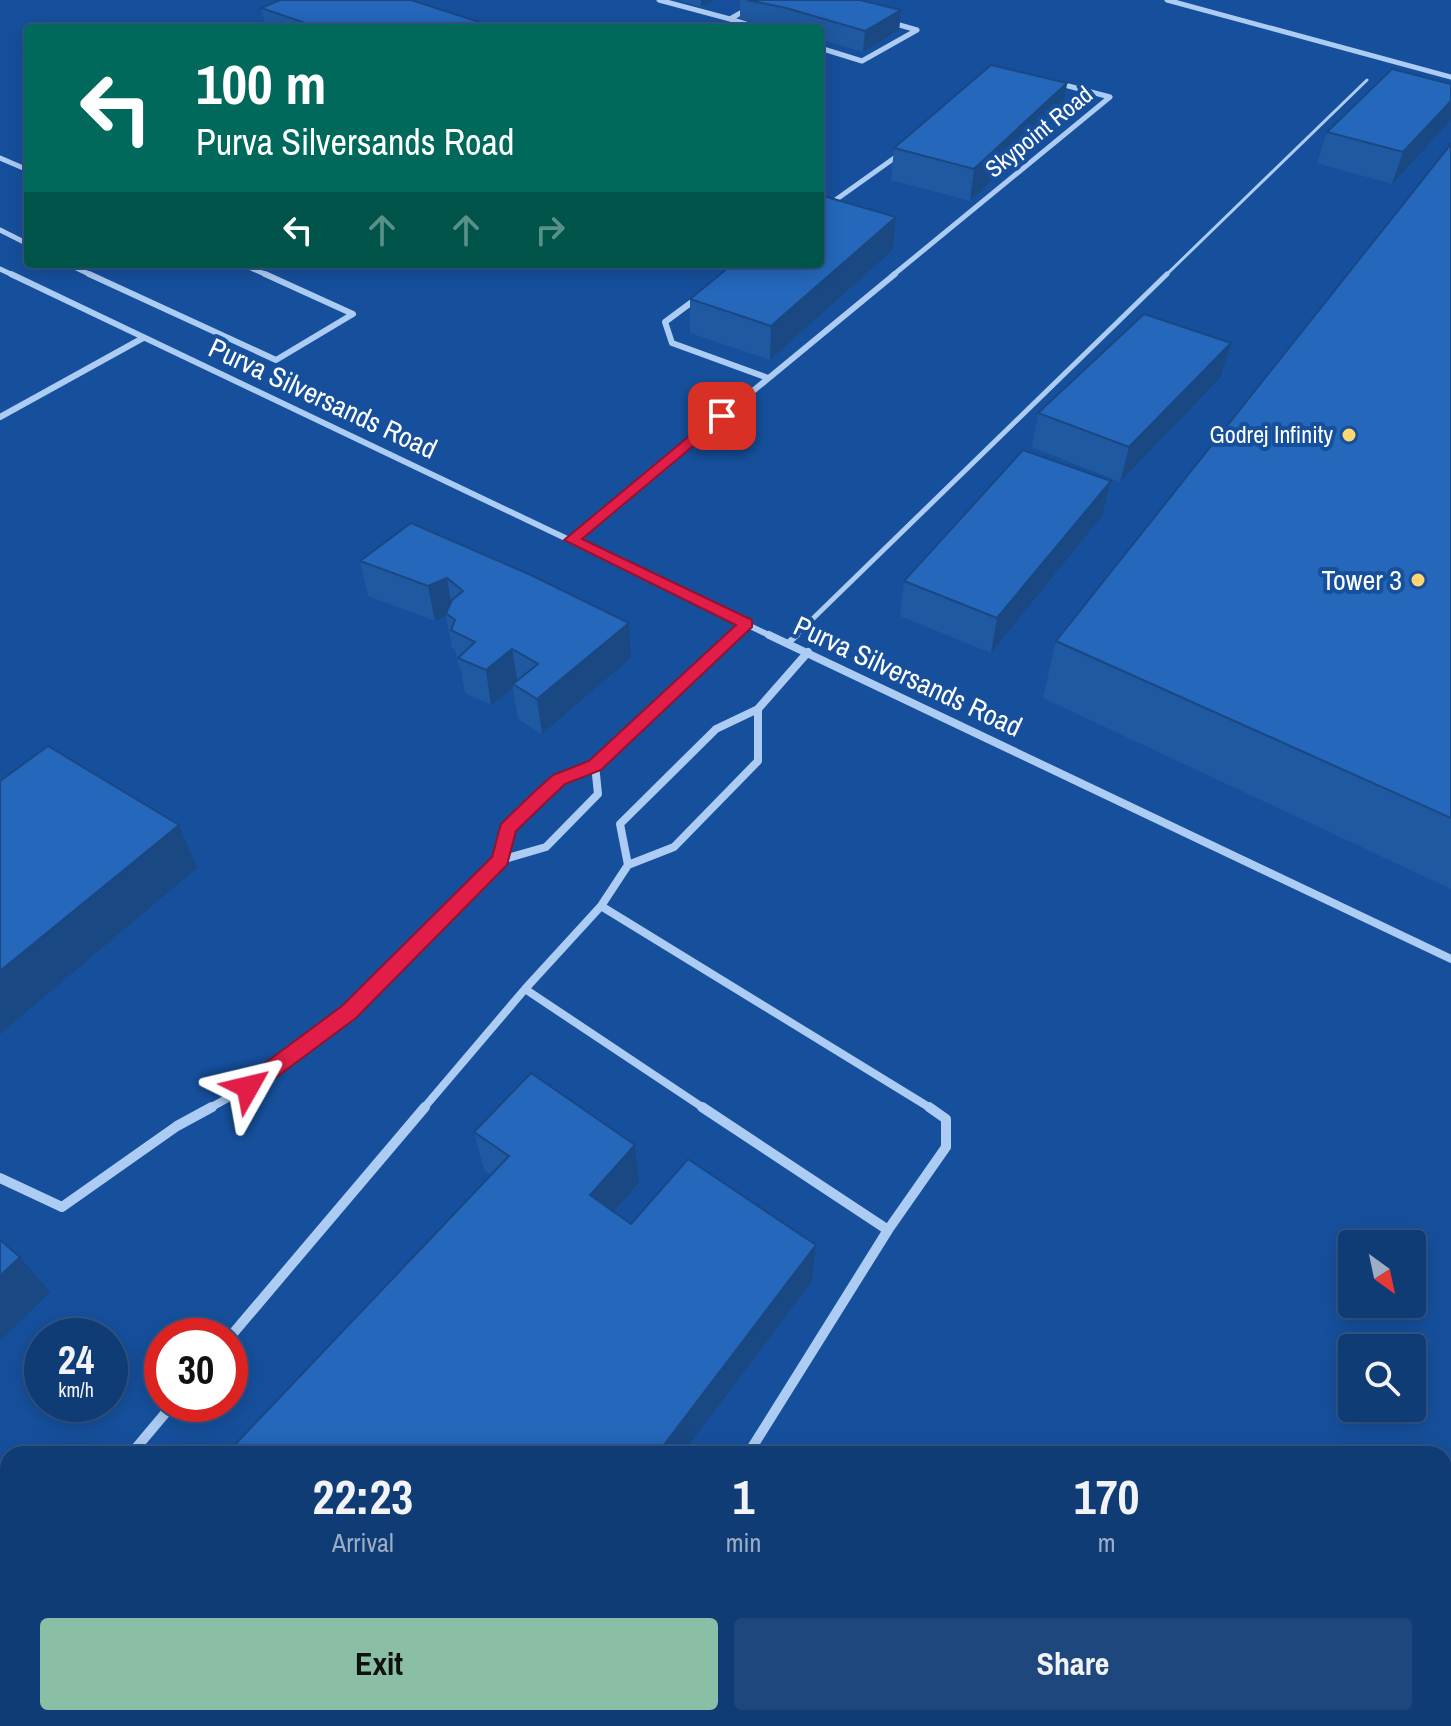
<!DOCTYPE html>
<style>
:root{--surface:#103c76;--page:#1e477e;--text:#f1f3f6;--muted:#9cadc5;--line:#305688;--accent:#8abfa5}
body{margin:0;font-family:"Archivo Narrow",sans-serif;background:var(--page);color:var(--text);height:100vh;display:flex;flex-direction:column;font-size:30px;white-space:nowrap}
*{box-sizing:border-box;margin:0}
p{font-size:26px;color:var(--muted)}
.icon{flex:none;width:44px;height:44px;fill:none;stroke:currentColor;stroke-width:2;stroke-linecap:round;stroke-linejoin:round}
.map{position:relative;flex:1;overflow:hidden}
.side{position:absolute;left:0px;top:1446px;width:1452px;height:280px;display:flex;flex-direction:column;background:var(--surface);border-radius:24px 24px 0 0;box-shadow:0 4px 20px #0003,0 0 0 2px var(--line)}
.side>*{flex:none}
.hud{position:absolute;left:24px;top:24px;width:800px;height:244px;border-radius:8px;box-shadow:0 4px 20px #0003,0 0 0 2px var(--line);background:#00695c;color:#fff;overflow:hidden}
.needle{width:52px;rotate:147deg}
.controls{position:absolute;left:1338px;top:1230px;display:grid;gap:16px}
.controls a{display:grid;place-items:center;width:88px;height:88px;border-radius:8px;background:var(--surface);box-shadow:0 4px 20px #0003,0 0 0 2px var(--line);font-size:40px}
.speed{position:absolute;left:24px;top:1318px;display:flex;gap:16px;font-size:40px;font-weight:700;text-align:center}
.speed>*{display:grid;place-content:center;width:104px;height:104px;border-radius:50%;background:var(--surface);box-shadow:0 4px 20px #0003,0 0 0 2px var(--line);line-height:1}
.speed small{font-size:20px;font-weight:400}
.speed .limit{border:12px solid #d22;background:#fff;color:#111}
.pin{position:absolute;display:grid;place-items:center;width:68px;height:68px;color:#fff;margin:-34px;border-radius:16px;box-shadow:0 4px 12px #0006}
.me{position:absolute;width:88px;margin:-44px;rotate:53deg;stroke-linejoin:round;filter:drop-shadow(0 0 6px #0008)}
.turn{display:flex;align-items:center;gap:28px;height:168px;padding:0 40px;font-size:36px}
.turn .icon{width:104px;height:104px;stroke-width:2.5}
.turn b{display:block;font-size:56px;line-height:68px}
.lanes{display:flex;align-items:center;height:76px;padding:0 40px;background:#0003;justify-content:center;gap:40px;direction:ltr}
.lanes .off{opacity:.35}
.eta{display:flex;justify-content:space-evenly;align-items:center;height:136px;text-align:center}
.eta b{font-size:48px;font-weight:700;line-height:56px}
.button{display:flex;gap:16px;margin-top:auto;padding:16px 40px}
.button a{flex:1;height:92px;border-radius:8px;background:var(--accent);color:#111;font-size:32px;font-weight:700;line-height:92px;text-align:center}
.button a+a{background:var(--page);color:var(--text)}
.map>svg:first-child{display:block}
</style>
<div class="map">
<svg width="1451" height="1726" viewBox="0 0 1451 1726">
<rect width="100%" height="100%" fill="#16509d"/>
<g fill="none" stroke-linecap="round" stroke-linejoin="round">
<!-- lane-far2 -->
<path stroke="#adccf3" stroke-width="3" d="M1165,276l202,-196"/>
<!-- lane-far1 -->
<path stroke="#adccf3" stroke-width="5" d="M794,637l373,-363"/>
<!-- lane -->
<path stroke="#adccf3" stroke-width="6" d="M788,643l9,-8"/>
<!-- street-far3 -->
<path stroke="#adccf3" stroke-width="5" d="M659,0l71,19
M1167,0l284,77
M758,28l-28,-9 33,-19
M820,48l42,13 55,-31 -28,-8
M0,158l28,12
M820,211l80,-57
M0,230l28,14
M68,264l25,12
M242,264l27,12
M0,269l15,7
M892,276l218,-179 -53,-14"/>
<!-- street-far2 -->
<path stroke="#adccf3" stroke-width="6" d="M11,274l762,363
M89,274l187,86 77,-46 -88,-40
M696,299l-31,23 7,21 96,35
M0,417l143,-79
M572,540l323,-266
M733,637l14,-13"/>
<!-- street-far1 -->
<path stroke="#adccf3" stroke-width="8" d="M769,635l682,324
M595,765l3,29 -52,53 -45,13 6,-31 52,-50z
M595,765l140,-130
M628,865l-8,-41 96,-95 42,-20 50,-57
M601,906l331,203
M525,989l180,120
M208,1109l40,-22 101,-75 152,-152
M423,1109l102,-120 76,-83 27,-41 46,-18 84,-86v-52"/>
<!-- street -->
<path stroke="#adccf3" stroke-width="10" d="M702,1107l186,123 -140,224
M0,1178l62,29 115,-81 35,-19
M888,1230l58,-83v-28l-17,-12
M230,1337l195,-230
M131,1454l42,-50
M0,1603l8,-9
M357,1718l9,8
M577,1726l5,-8"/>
</g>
<!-- wall -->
<path fill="#1f59a1" d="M679,0h36l-14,7z
M740,0h120l41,10 -2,20 -36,22 -43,-13v-11h-35l-45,-9z
M261,8l237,20h-232z
M1067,83l-5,31 -92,87 -79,-21 3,-32z
M1451,84l-59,100 -75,-21 10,-31z
M1451,144v745l-408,-191 13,-57z
M896,217l-3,33 -123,110 -80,-27v-34z
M1231,343l-10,34 -101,105 -88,-35 6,-34z
M1111,481l-9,35 -111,137 -91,-37 4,-35z
M411,523l220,135 -89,76 -24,-15 -5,-31 -22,17 -26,-12 -5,-27 -2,-1 -3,-15 -3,-2 -6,-32 -11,5 -67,-25 -8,-35z
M474,1132l165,51 -25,29 17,12 185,21 -4,36 -130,173 -191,-279 -7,-5z
M426,1718h58l-6,8h-43z"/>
<!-- shaded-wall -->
<path fill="#194883" d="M701,0h14l-14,7z
M901,10l-2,20 -36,22 2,-21z
M1067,83l-5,31 -92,87 4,-32z
M1451,101v19l-59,64 11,-32z
M896,217l-3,33 -123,110 1,-34z
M1231,343l-10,34 -101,105 9,-35z
M1111,481l-9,35 -111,137 6,-35z
M447,578l6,36 -7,-1v3l-11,5 -7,-35z
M629,623l2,35 -89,76 -5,-35z
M512,649l6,35h-5v4l-22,17 -5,-35z
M179,825l18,43 -197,166v-63z
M635,1145l4,38 -43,49 -6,-37z
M816,1245l-4,36 -130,173h-25z
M20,1257l30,35 -50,49v-65z
M158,1718h11l7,8h-10z
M456,1718h28l-6,8h-28z"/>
<!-- building -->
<path fill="#2467bb" stroke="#194883" stroke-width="2" d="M280,0h131l87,28h-178l-59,-20z
M747,0h113l41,10 -36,21 -79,-23z
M991,65l76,18 -93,86 -80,-21z
M1392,69l59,15v17l-48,51 -76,-20z
M1451,144v674l-395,-177z
M820,195l76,22 -125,109 -81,-27 43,-35h87z
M1144,314l87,29 -102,104 -91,-34z
M1023,450l88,31 -114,137 -93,-37z
M411,523l122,53 96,47 -92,76 -24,-15 25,-20 -26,-15 -26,21 -28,-12 17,-16 -24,-12 4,-10 -9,-7 6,-13 11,-9 -16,-13 -19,8 -68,-25z
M48,746l131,79 -179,146v-190z
M531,1073l104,72 -45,50 41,29 57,-65 128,86 -159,209h-431l283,-298 -35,-24z
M0,1240l20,17 -20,19z
M57,1718h101l8,8h-116z
M432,1718h24l-6,8h-10z"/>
<!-- route -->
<path fill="#e11d48" stroke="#92132f" stroke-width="2" d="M717,413l12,3 -147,123 170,81v7l-151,143 -36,14 -19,18 -30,29 -9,34 -151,153 -101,75 -7,3 -7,-3 -3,-6 3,-6 101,-75 150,-149 9,-33 32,-31 20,-18 36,-14 147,-136 -172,-85z"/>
<!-- markers -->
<g fill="#ffd66f" stroke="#16509d" stroke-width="3">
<circle cx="1349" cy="435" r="8"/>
<circle cx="1418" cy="580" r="8"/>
</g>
<g text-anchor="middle" stroke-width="8" stroke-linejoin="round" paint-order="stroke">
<!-- far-street labels -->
<g font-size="24" fill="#fff" stroke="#16509d">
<text transform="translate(1039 132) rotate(-39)" y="8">Skypoint Road</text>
</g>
<!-- far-poi labels -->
<g font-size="24" fill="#fff" stroke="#16509d" text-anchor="end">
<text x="1333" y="443">Godrej Infinity</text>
</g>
<!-- street labels -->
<g font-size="28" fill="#fff" stroke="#16509d">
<text transform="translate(323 398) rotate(25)" y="10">Purva Silversands Road</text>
<text transform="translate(908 676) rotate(25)" y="10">Purva Silversands Road</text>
</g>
<!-- poi labels -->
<g font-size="28" fill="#fff" stroke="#16509d" text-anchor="end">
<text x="1402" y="590">Tower 3</text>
</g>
</g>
</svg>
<div class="controls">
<a><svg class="needle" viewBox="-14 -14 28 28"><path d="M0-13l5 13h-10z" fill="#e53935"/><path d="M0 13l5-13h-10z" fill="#9cadc5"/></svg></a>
<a><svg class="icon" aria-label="search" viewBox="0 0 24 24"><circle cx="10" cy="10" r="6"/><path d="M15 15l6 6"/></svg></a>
</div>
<div class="speed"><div>24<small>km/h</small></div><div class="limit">30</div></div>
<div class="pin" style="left:722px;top:416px;background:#d93025"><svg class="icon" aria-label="arrive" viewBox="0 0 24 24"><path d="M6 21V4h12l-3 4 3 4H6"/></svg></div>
<svg class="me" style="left:248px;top:1087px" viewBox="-20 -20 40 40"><path d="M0-17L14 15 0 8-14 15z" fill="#e11d48" stroke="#fff" stroke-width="4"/></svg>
<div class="hud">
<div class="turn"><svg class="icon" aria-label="left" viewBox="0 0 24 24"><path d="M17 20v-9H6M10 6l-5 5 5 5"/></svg><div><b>100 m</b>Purva Silversands Road</div></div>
<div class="lanes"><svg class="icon" aria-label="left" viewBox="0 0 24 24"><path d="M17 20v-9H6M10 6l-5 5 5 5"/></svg><svg class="icon off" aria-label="ahead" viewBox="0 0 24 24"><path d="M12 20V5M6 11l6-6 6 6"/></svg><svg class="icon off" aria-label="ahead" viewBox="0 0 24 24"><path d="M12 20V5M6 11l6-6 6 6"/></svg><svg class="icon off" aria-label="right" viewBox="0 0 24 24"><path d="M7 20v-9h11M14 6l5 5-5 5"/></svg></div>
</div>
<section class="side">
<div class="eta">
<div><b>22:23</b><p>Arrival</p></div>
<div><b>1</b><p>min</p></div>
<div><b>170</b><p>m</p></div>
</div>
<div class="button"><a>Exit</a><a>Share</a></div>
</section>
</div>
